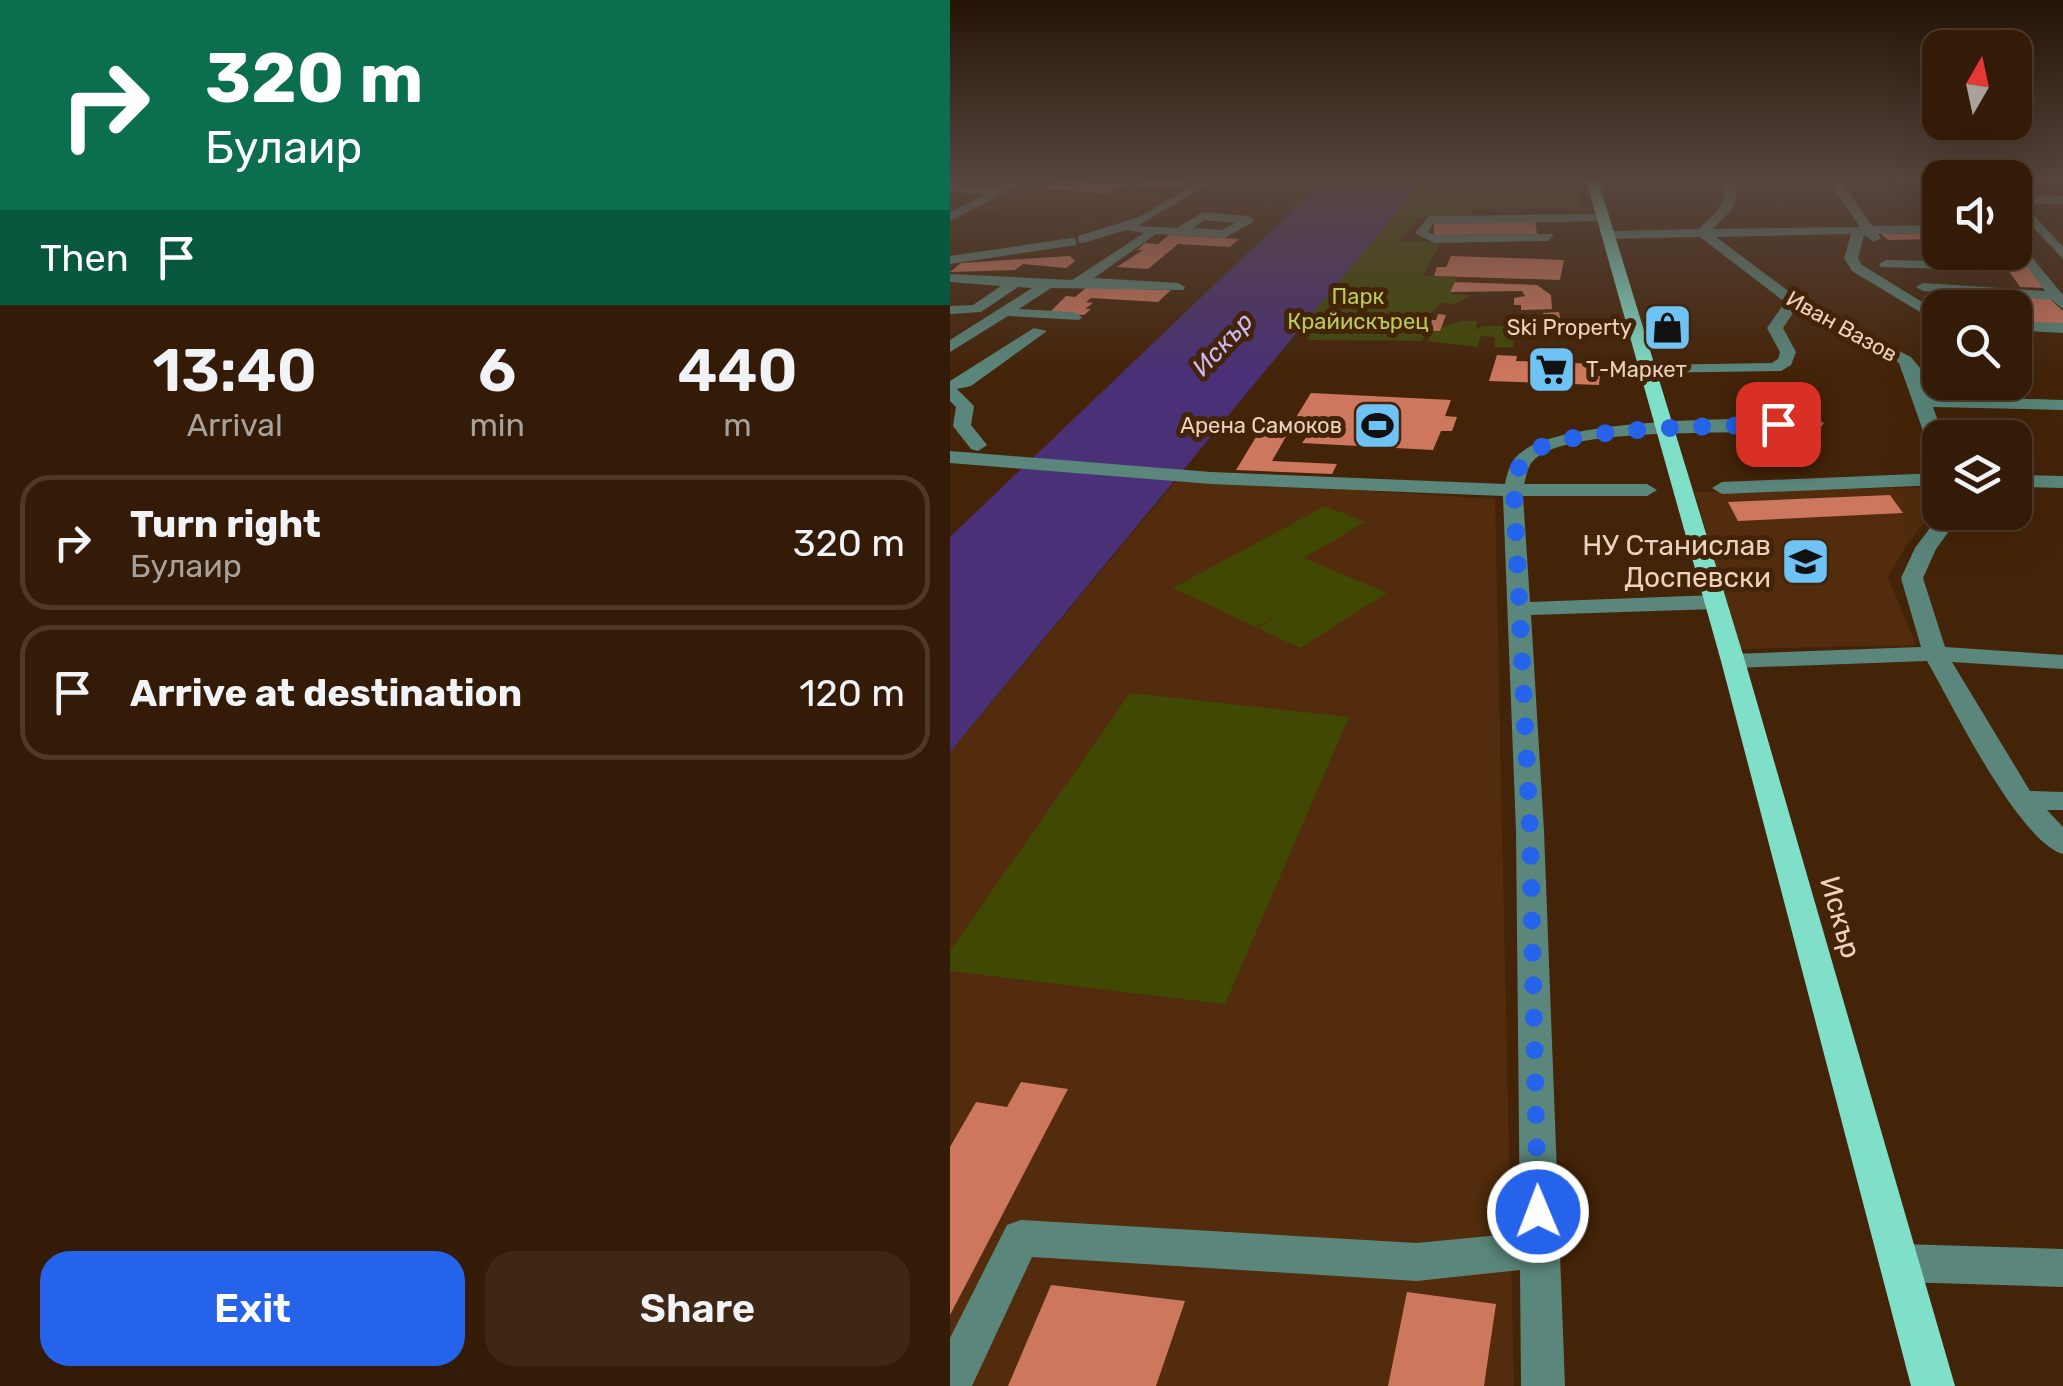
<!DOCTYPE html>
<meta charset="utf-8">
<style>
:root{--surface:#331b07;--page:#3e2815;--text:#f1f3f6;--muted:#a9a19b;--line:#4e3928;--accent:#2563eb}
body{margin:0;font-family:Rubik,sans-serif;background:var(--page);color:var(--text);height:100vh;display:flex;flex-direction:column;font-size:38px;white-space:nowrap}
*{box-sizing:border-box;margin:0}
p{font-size:32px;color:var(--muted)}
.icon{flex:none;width:55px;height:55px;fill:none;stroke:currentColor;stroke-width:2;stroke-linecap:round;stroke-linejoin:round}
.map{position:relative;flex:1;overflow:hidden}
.details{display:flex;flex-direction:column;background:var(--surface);width:950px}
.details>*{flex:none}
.top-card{background:#0b6e4f;color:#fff;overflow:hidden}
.needle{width:65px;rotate:9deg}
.buttons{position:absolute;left:972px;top:30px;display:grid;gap:20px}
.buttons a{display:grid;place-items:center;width:110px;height:110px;border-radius:20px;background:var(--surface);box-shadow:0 10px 40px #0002,0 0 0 2px var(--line);font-size:50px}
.pin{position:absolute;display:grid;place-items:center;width:85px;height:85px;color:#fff;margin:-42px;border-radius:20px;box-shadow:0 5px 15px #0006}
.me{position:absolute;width:110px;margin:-55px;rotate:359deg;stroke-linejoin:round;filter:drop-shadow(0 0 8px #0008)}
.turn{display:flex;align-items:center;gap:35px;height:210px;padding:0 40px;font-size:45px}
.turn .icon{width:130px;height:130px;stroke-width:2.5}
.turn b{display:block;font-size:70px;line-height:85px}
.then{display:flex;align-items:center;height:95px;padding:0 40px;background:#0003;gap:20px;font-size:38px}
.eta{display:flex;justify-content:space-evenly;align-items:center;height:170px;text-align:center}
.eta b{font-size:60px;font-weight:600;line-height:70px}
.button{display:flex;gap:20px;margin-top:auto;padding:20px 40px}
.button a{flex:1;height:115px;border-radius:30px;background:var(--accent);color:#fff;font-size:40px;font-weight:600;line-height:115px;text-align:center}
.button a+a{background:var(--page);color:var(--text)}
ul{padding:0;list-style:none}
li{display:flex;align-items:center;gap:30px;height:135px;margin:0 20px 15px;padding:0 20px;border:5px solid var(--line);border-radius:30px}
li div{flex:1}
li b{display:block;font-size:38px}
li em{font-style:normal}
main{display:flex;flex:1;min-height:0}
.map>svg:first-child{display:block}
</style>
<main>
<section class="details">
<div class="top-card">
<div class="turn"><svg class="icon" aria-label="right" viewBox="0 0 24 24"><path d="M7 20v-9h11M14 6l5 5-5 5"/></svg><div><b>320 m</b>Булаир</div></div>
<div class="then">Then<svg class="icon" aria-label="arrive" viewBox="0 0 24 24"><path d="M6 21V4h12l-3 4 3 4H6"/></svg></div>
</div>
<div class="eta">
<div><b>13:40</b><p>Arrival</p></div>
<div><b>6</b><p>min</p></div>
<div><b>440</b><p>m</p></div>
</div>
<ul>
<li><svg class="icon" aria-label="right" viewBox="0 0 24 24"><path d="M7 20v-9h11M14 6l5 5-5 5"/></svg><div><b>Turn right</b><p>Булаир</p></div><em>320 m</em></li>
<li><svg class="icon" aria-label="arrive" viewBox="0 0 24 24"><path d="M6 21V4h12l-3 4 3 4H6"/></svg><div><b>Arrive at destination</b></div><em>120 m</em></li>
</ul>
<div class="button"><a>Exit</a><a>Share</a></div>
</section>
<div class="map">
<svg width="1113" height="1386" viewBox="0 0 1113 1386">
<rect width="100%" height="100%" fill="#442409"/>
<!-- built -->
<path fill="#522c0c" d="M78,180h168l-70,39 -159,-7z
M228,479l317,20 19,887h-564v-634z
M981,487l2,26 -26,31 -19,33 28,68 -177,4 -44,-157z"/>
<!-- green -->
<path fill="#404804" d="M473,180h154l5,28 -111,2v6l115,-3 1,4 -169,1 -18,24 41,-1 -18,35 34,2 -7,16 21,1 -16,9 -14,-1 -11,11h-39l-8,17 42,2 -3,8 -112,-1 -12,-9z
M512,321h15l-1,9 7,-4h32l-2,21h-19l1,-10 -15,-1 -2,11 -50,-6 4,-11z
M375,506l40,16 -61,36 83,35 -87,55 -42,-20 24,-16 -26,15 -83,-39z
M180,693l219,24 -124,287 -275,-33v-20z"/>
<!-- water -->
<path fill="#4a3177" d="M374,180h99l-473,572v-215z"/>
<!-- building -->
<path fill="#cd775e" d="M107,180l50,1 88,-1 -18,8 -50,-3 -21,9 -66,-6z
M585,221l2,13 -103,1v-13z
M990,233v6l-52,1 -7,-6z
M219,235l70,4 -9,8 -52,-3 -30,25 -31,-2 26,-17h-6l8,-7 13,1z
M120,256l5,5 -9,7 -43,-4 -8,6 -65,2 11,-9z
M501,256l89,3 24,1 -4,20 -126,-4 3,-9h9z
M1056,267h24l16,21 -26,-1z
M505,282l82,3 14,10 1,14 -31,1v-5h-7v-7l11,-2 -3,-5 -72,1z
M137,287l44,2 40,1 -13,12 -67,-4 -5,4 7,1 -8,6h6l-7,6 -35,-2 17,-17 9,1z
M983,296l38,1 4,8 -38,-2z
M1065,297l34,1 14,13v13l-31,-1z
M609,312l4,21h-48v-7l30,2 -2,-15z
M488,314l8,1 -6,16 -54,-2 4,-10 46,1z
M547,355l20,1 -1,5 85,3 -2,21 -110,-4z
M361,393l140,7 -6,16 12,1 -5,14h-11l-8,19 -131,-7 6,-8 -14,-2 9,-14h-8z
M309,432l29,1 -16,28 65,3 -5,10 -96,-4z
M940,495l13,18 -165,8 -10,-19z
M71,1082l47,7 -118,226v-168l26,-45 31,5z
M101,1285l134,16 -29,85h-148z
M457,1292l89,12 -12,82h-96z"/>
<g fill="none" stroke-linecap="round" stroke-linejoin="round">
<!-- minor -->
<path fill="#5a867b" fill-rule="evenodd" d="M65,180h15l-80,41v-9l36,-18 -36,-2v-8l48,4z
M251,180h14l-77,46 39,2 26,-16 45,4 6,4 -2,3 -28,15 -68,-4 -62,44 84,5 7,4 -2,3 -132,-2 -32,21 55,3 8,5 -3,3 -71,-4 -58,36v-12l82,-52 -14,-1 -37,25 -31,2v-8l23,-1 28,-19 -51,-4v-8l122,6 72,-47 -18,-3 -43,13 -5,-1v-6l61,-19zM255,220l30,3 -13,7 -29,-2z
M770,180h12c13,22 -4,33 -19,49l147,-2 -32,-47h12l32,46 68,-1v8l-62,1 3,4 -7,4 -10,-7 -6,23 4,7 78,48v11l-88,-53 -8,-13 7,-24 -135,3 91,68 104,52 9,11 10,28 133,4v10l-130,-3 11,31h-4v23l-7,-2 -34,-96 -104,-53 -12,18 13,24 -5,13 -10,6 -139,2 -2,-3 8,-5 124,-2 6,-4 2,-7 -13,-24 18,-26 -85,-65 -92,2 -6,-4 6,-4 91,-2c15,-16 34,-27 21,-49z
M974,193h8l8,9v12l-16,-15z
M1065,195l48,1v8l-40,-1 40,44v12l-48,-51z
M653,214l4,1v6l-174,3 -5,8 8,3 116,-1 1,3 -6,4 -113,2 -19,-10 14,-17z
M1065,237l48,58v14l-11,-9 -129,-9 -7,-4 7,-4 122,8 -30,-41z
M121,238l5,1v6l-126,19v-8z
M936,260l94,2 7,4 -7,4 -99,-3 -2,-3z
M1065,313l16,9 32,1v10l-36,-2 -12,-6z
M84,328l13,3 -76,55 -14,3 17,17 -3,19 16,20 -9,6 -7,-2 -18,-23 3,-19 -6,-6v-20z
M865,418l9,5 -3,4c-57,12 -253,-6 -289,35 -5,6 -6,16 -8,22h123l10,6 -10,6h-124l7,106 186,-7 11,7 -11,7 -185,6 13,216 21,555h-44l-1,-116 -103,11 -385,-24 -60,129h-22v-48l57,-113 14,-5 396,23 103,-10 -4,-402 -13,-335 -292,-12 -261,-21v-12l261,21 294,12c2,-10 5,-21 12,-28 38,-40 239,-37 298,-38z
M990,473v12l-218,9 -10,-6 10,-6z
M1065,475l48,1v12l-48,-1z
M992,512h21l-27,37 -13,29 22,69 118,8v14l-111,-7 78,129 33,1v18h-16l16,17v27c-45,-13 -111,-150 -136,-193l-194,7 -12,-7 12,-7 188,-7 -20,-69 14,-30z
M951,1244l162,5v38l-162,-5 -14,-6 -6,-13 6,-13z"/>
<!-- major -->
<path fill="#7fdfc8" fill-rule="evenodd" d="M636,180h12l147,481 210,725h-44l-190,-725z"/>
</g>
<!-- sky -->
<linearGradient id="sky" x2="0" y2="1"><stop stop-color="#251405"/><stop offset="0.48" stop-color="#56453e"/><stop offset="1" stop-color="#56453e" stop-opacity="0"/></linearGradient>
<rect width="1113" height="374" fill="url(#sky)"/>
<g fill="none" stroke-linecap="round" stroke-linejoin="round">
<!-- route -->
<path stroke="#2563eb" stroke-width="18" stroke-dasharray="0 32.4" d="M588,1212l-8,-382 -16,-338c2,-12 3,-27 12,-36 32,-31 202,-29 252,-32"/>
</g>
<!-- icons -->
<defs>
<symbol id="shop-square" viewBox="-11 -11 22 22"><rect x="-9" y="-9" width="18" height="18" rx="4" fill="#6fc2f4" stroke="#442409"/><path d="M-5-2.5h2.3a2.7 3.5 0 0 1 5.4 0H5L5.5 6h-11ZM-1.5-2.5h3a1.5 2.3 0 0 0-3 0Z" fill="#111"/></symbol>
<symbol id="supermarket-square" viewBox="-11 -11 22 22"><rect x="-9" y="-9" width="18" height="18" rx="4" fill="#6fc2f4" stroke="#442409"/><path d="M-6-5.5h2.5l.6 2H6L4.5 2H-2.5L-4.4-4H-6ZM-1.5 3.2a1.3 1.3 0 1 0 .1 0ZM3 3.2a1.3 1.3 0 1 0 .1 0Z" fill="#111"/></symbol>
<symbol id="stadium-square" viewBox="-11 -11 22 22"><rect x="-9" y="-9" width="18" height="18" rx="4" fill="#6fc2f4" stroke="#442409"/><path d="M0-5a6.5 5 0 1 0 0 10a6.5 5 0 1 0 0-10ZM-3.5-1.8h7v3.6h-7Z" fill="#111"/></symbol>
<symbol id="school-square" viewBox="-11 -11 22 22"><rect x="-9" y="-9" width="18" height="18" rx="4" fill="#6fc2f4" stroke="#442409"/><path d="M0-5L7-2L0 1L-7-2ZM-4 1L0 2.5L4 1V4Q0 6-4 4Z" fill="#111"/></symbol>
</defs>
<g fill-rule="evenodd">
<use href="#shop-square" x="690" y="300" width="55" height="55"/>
<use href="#supermarket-square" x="574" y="342" width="55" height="55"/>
<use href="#stadium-square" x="400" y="398" width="55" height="55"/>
<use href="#school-square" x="828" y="534" width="55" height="55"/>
</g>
<g text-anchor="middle" stroke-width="10" stroke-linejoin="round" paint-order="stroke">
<!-- far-park labels -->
<g font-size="22" fill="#bacc56" stroke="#442409">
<text x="408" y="304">Парк<tspan x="408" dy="25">Крайискърец</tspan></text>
</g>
<!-- far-street labels -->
<g font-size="22" fill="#ecd2bf" stroke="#442409">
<text transform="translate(892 326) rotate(29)" y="8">Иван Вазов</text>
</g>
<!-- far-poi labels -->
<g font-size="22" fill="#ecd2bf" stroke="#442409" text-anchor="end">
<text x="682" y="335">Ski Property</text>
<text x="636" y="377" text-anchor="start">Т-Маркет</text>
<text x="392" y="433">Арена Самоков</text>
</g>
<!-- far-water labels -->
<g font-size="25" font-style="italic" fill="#cab9f6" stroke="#442409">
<text transform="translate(272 344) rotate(-47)" y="9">Искър</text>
</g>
<!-- poi labels -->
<g font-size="28" fill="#ecd2bf" stroke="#442409" text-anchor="end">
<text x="821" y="555">НУ Станислав<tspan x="821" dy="32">Доспевски</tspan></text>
</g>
<!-- street labels -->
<g font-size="28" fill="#ecd2bf" stroke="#442409">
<text transform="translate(891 917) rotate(74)" y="10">Искър</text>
</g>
</g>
</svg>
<div class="buttons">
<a><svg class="needle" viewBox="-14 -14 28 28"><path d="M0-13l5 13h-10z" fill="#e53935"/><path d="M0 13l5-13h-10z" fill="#a9a19b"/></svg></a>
<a><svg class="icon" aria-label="sound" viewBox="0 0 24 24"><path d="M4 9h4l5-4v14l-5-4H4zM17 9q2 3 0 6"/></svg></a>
<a><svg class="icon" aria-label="search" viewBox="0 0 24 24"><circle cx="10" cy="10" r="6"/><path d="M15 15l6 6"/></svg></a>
<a><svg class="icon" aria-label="layers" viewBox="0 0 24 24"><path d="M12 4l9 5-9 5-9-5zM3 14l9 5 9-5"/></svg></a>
</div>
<div class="pin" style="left:828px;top:424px;background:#d93025"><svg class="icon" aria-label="arrive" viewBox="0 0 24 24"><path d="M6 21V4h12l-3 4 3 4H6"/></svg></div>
<svg class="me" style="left:588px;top:1212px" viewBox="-20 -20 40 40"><circle r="17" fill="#2563eb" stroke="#fff" stroke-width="3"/><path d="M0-11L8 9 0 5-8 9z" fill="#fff"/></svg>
</div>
</main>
